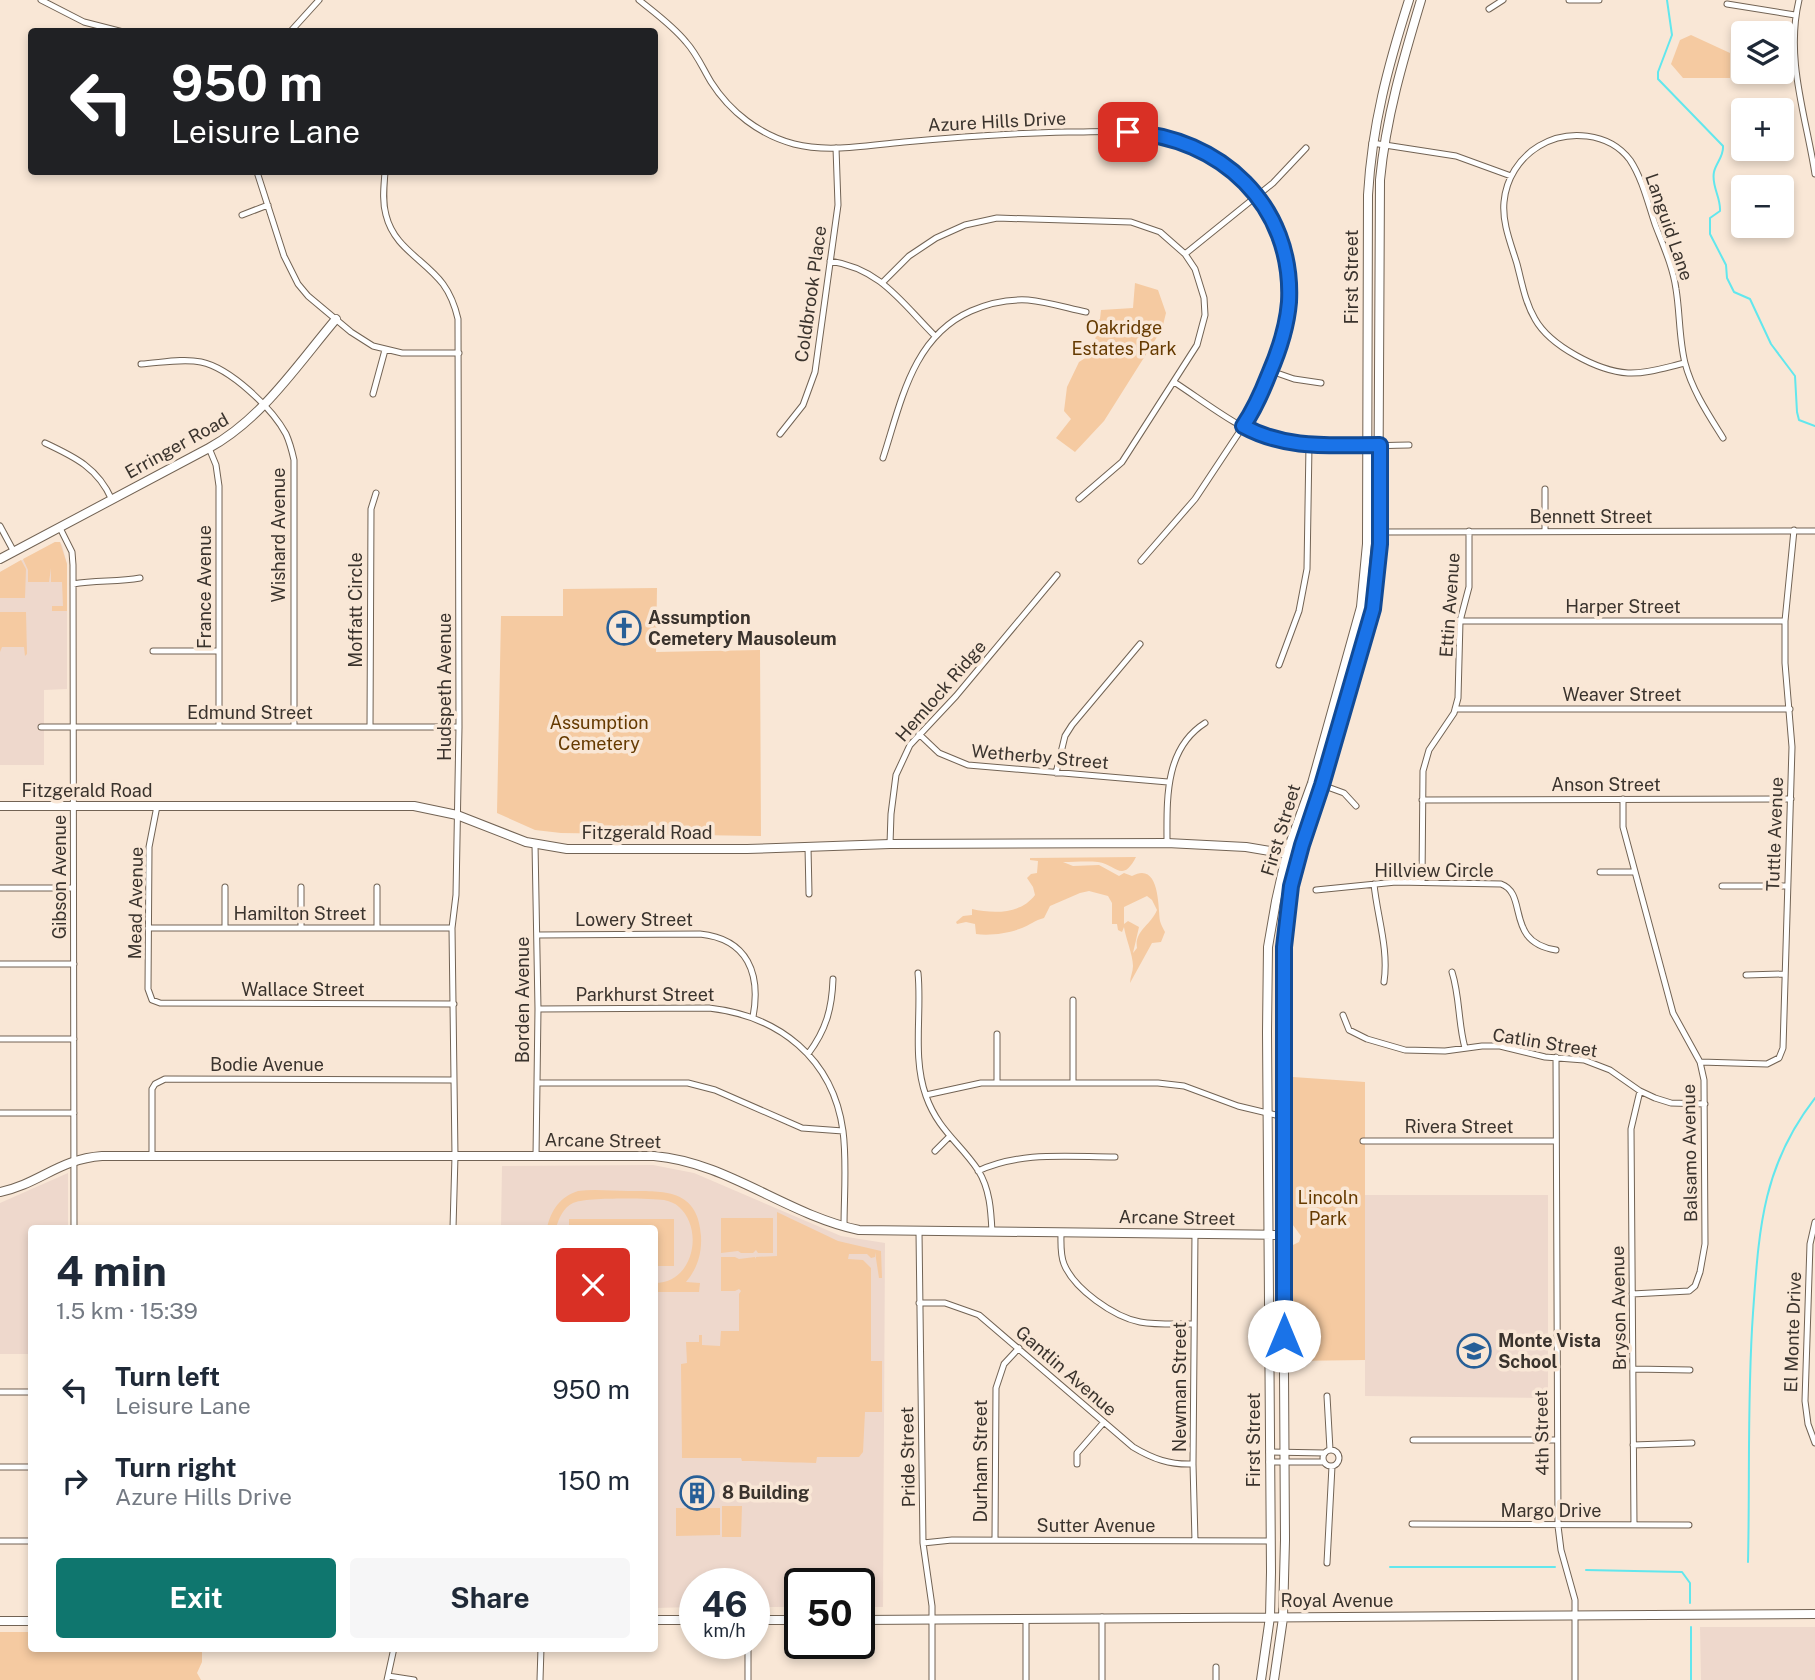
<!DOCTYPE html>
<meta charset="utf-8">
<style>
:root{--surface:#fff;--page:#f6f6f7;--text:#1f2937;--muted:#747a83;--accent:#0f766e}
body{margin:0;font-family:"Public Sans",sans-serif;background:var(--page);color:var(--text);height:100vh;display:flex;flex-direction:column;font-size:26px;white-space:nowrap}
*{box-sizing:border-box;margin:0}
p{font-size:23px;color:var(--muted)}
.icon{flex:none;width:38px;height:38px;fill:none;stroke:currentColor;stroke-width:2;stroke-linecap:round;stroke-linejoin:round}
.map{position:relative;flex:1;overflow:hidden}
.sheet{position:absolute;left:28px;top:1225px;width:630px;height:427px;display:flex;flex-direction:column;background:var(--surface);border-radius:7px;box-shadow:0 4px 10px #0003}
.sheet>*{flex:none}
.hud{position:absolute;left:28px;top:28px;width:630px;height:147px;border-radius:7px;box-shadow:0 4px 10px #0003;background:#202124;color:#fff;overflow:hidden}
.controls{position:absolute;left:1731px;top:21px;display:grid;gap:14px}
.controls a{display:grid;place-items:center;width:63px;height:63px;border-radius:7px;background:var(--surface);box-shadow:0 4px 10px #0003;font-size:35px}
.speed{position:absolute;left:679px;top:1568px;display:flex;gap:14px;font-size:35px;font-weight:700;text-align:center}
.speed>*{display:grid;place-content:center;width:91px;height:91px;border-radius:50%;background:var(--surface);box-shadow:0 4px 10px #0003;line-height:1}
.speed small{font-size:18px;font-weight:400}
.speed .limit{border:4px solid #111;border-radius:10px;background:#fff;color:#111}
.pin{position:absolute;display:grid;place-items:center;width:60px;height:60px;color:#fff;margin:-30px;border-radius:14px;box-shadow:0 4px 10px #0006}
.me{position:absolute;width:77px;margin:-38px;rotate:0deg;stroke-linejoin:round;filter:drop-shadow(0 0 5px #0008)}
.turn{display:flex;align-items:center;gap:24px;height:147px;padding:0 28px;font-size:32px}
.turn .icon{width:91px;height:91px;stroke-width:2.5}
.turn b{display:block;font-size:49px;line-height:60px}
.round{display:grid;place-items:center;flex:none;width:74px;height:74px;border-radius:7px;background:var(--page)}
.head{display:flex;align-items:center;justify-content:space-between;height:119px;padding:0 28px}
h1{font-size:42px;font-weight:700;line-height:52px}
.primary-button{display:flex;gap:14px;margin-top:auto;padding:14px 28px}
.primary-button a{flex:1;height:80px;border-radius:7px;background:var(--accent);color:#fff;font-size:28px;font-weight:700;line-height:80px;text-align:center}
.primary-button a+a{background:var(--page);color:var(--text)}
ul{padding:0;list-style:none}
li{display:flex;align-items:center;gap:21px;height:91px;padding:0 28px}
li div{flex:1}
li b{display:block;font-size:26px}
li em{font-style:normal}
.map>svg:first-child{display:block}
</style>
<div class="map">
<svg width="1815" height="1680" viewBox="0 0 1815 1680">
<rect width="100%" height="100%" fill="#f9e7d6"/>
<!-- education -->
<path fill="#eed8cc" d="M55,542h5l2,3 5,19v125l-23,1v75h-44v-193z
M653,1165l41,8 147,63 44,7 -2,364h-24v-23h-59v23h-46v-23h-59v23l-40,1 -1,-380h-153l1,-62z
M68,1173v55h-36l-1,126h-31v-151z
M1365,1195h183v203l-183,-2z
M1700,1627h115v53h-114z"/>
<!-- green -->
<path fill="#f5caa1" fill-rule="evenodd" d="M1691,35l39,18v25h-47l-12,-14 9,-24z
M1135,283l23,7 8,23 -4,16 -58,92 -29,31 -19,-14 15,-19 -7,-8 3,-24 12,-25 11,-7 3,-5 4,-19 -4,-6 7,-6 1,-9 32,-2z
M55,542h5l7,22v47h-15v-5h11l-1,-24h-11v-14l-2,14h-21v-12l-5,-11z
M21,560l5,9 -1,29h-25v-26z
M657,588l-1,64 104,-2 1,186 -200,-3 -26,-3 -38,-17 4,-197h62v-27z
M0,612h26l1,42 -2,2 -1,-9h-22l-2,5z
M1136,857c-14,27 -20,7 -38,5 -11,-1 -24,0 -35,0l10,4 26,-1 20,11 5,-3 8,3c28,-15 26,31 28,45 1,4 3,7 5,11l-4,10 -9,1 -22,40c0,-6 3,-11 3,-17 0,-11 -8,-30 -9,-39l-2,5 -4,-2 -1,-6h-5v-21l-4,-7 -19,-5 -9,2 -30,13 -6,12c-9,2 -14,7 -22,10 -13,5 -31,8 -46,6l-1,-10 -9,-2 -9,2 -1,-2 7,-6 9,-1v-6c22,5 49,5 63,-14l-2,-8 -6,-9 4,-4 6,-1 1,-12 -8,-1v-2zM1147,896l5,4 5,10c-6,15 -23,21 -20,38l-4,5 6,-26 -11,-6 -4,3v-17z
M1293,1077l72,5v278l-74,1v-115l8,-4 2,-6 -11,-15z
M578,1191c17,-2 34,0 50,0 37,0 70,-2 73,45 1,18 -4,33 -15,46l14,1 -1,9h-44v-9c39,0 49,-54 24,-76 -4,-4 -10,-6 -15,-7 -14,-2 -80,-3 -91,3 -10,5 -14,15 -17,25h-9c4,-18 13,-31 31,-37z
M777,1212l61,29 43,10 1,27h-3l-4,-26v5l-4,1 -4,-4h-18l-1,5 15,1 8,8v93h11v51h-17l-2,40 -4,5h-42l-1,6c-27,0 -48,-2 -74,-2l-1,-3h-59l-1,-94 6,-1 -1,-21h13v-7h3v10l18,1 1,-15h18v-37l2,-3 -2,-2 -4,2h-14v-34h14l4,2 16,-2 1,2v-2l21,-1z
M721,1218h52v35h-15l-2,-3 -3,3h-12l-3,-2 -17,2z
M569,1219h105v47h-19l-1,-38h-85z
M722,1506h20l-1,31h-19z
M676,1508h44v27l-44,1z
M0,1632h31l1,16 170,1v13l-5,11 4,7h-201z"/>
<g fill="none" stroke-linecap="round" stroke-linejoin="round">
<!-- stream -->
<path stroke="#62e7ed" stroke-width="2" d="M1667,0l5,35 -14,37v7l65,67c1,10 -7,17 -9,26 -3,14 7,25 6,39l-10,7v16l16,31 1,13 7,14 16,7 21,45 24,32 2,36 2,8 16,6
M1748,1562c2,-84 -1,-165 5,-249 6,-83 9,-147 62,-215
M1390,1567h165
M1586,1570l96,2 8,11v20
M1691,1627v53"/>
<defs>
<path id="street" d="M41,0l43,22 39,10
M639,0c16,13 34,26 47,42 11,12 17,27 25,40 19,30 49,53 83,62 35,9 74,1 110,-2 55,-5 109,-9 164,-10 26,0 53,-2 79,1 58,6 105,45 129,97 28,60 5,132 -26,186l-55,83 -54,62
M1569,0h30
M1799,0c-14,59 7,116 16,174
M1727,4l68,11
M1489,9l14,-9
M290,32l29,-32
M1372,143l84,13 55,20
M257,172l27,84 14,28 10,12 43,36 22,14 29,7h57
M385,172c-1,14 -3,29 1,43 8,33 38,44 57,69 8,11 12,22 15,35l1,408 -3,168 -4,33 3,228 -2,72
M242,215l26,-10
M1185,254l88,-71 33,-35
M830,261c51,8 71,41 105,75
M883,282l26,-26 27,-18 29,-13 32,-7 134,4 29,10 25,22 10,15 9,29 1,17 -8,30 -75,117 -43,37
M1685,363c-18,4 -38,11 -57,10 -30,-2 -78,-27 -93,-54 -10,-17 -13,-36 -18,-55 -6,-20 -15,-41 -13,-62 2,-23 15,-44 35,-56 28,-17 70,-14 91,14 12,18 18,43 25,64 8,21 18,43 21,65 4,24 3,50 9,74 7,27 23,51 38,75
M141,364c19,-1 41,-6 60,-2 29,6 71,46 85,72 4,9 6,17 8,26v267
M1271,371l23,8 27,4
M1174,382c31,20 64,47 99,58 35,11 98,5 136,5
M373,394l12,-44
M780,434l23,-29 12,-33 23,-167 -2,-57
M45,443c30,14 53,25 67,57
M209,448l7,17 3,21v241
M883,458c18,-55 29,-121 88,-147 18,-8 37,-12 57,-11 20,2 39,8 58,12
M1545,489v42
M0,526l14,26
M60,528l12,24 1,13 1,663
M1377,532l438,-1
M73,584c23,-4 45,-2 67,-6
M1460,621h325
M153,651h66
M1279,665l20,-54 8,-42 2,-124
M1455,709h335
M41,727h418
M370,727l1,-218 5,-16
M919,734l20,19 29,12 200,17
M1056,773l9,-37 7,-11 68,-81
M1322,785l22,8 12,13
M1623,799v28l50,186 27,49 4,18 1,164 -5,28 -5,14 -6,5 -57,3
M1422,800l369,-1
M157,806l-8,41 -1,142 4,11 8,3 294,1
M1167,843c0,-43 -3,-94 38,-120
M535,844l3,165 -2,147
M890,844l1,-30 5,-39 14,-30 46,-49 101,-121
M808,847l1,47
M1600,872h34
M1422,881l1,-110 6,-21 25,-37 4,-15 2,-77 9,-34v-56
M1374,884c3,32 15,65 10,98
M1722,886h65
M225,887v41
M301,887v41
M377,887v41
M0,888h73
M1316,890l80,-8 105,2c28,10 3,58 55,66
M148,928h304
M537,935l163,-1c48,5 61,40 53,83
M0,964h74
M1452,972c8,25 6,51 13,76
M918,973c4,40 -6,84 8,123 12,34 34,47 52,74 12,19 13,41 14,62
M1746,975l38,-1
M1073,1000v83
M538,1009l171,-1c70,8 124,50 134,123 4,31 1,65 1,96
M1343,1015l6,15 18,9 38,11 40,1 37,-5h18l45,11 39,3 26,10 30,21 15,7 16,5 34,1
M997,1034v48
M0,1039h74
M808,1054c18,-24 24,-45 25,-75
M1556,1057l2,469 3,24 14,50v80
M1700,1062l67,2 12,-6 4,-10 9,-301 -7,-84v-42l9,-91
M537,1083h151l27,7 87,38 41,3
M926,1095l55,-12h177l26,3 54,20 46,11
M0,1113h74
M1363,1141h192
M935,1151l14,-14
M152,1156v-67l3,-5 10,-5 288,1
M978,1171c43,-20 91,-14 137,-14
M1815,1222l-5,22 -5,157 3,23 7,19
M919,1232l4,311 9,63v74
M1061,1232c0,11 -1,22 3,32 10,25 50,53 76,58 17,3 36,2 54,2
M1195,1233l-2,231 2,77
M919,1303h26l34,12 154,132c20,12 37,18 60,17
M1634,1369l56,1
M0,1392h32
M1327,1396l3,54
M1413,1440h143
M1633,1445l59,-2
M1323 1458a8 8 0 1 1 16 0a8 8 0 1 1-16 0Z
M1269,1452l56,1
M1269,1462h54
M1077,1464v-11l27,-31
M0,1467h32
M1412,1524l277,1
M1634,1525l-3,-396 9,-38
M995,1539l1,-151 8,-24 15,-16
M0,1541h32
M923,1543l29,-3 318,1
M1327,1563l5,-97
M1102,1617v63
M1026,1620v60
M1216,1667v13
M388,1676l26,4
M387,1680l7,-32
M540,1680l1,-32
M748,1680v-37"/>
<path id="secondary" d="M0,559l209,-111c53,-29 88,-83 127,-129
M0,806h414l43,9 69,27 41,7h180l143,-5 277,-1 79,4 54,9
M0,1192c39,-8 59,-33 102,-36h552c73,6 133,59 205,74l424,5
M654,1620h41
M754,1620h46
M859,1620l956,-6
M0,1621h32
M1261,1680l9,-63 1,-45 -4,-540 1,-85 8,-46 11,-49 25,-69 49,-176 6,-63 1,-349c4,-70 20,-129 41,-195
M1274,1680l9,-62 2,-78 -3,-509 2,-84 7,-61 75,-250 12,-63 2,-393c6,-63 23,-120 41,-180"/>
</defs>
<!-- street casing -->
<use href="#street" stroke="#726354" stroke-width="7"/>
<!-- secondary casing -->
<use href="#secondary" stroke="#726354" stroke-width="10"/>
<!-- street -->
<use href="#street" stroke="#fff" stroke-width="5"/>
<!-- secondary -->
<use href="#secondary" stroke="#fff" stroke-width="8"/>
</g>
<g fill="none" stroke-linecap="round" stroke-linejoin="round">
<defs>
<path id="route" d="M1128,132c92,5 166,73 161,170 -2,25 -10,49 -20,72 -7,18 -15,36 -26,52 44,24 88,19 137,19v99l-7,65 -51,176 -20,60 -11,41 -7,61v389"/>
</defs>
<!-- route casing -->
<use href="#route" stroke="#114b97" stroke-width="18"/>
<!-- route -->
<use href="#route" stroke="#1a73e8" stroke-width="12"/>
</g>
<!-- icons -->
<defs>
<symbol id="church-ring" viewBox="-11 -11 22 22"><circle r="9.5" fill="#f9e7d6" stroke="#275f97" stroke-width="1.5"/><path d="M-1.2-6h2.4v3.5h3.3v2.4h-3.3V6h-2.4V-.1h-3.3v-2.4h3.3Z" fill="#275f97"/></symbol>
<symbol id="school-ring" viewBox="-11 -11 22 22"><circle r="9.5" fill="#f9e7d6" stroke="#275f97" stroke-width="1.5"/><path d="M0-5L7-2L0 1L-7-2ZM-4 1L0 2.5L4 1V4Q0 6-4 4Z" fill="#275f97"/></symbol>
<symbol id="building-ring" viewBox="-11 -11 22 22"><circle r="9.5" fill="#f9e7d6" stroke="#275f97" stroke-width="1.5"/><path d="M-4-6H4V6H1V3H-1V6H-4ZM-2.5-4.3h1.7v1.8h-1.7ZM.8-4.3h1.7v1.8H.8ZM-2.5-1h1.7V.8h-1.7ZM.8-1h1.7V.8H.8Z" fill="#275f97"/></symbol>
</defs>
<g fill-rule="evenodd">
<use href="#church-ring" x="605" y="609" width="38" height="38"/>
<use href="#school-ring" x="1455" y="1332" width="38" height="38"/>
<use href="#building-ring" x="678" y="1474" width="38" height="38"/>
</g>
<g text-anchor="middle" stroke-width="7" stroke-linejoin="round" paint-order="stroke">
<!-- street labels -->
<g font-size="18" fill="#3a332d" stroke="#f9e7d6">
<text transform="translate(997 122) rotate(-3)" y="6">Azure Hills Drive</text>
<text transform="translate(1669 227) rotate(71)" y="6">Languid Lane</text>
<text transform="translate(1352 277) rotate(-90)" y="6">First Street</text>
<text transform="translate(811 294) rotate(-82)" y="6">Coldbrook Place</text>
<text transform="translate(177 446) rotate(-29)" y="6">Erringer Road</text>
<text x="1591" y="523">Bennett Street</text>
<text transform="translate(279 535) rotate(-90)" y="6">Wishard Avenue</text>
<text transform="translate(205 587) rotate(-90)" y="6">France Avenue</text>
<text transform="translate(1450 605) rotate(-86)" y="6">Ettin Avenue</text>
<text x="1623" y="613">Harper Street</text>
<text transform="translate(356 610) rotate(-90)" y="6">Moffatt Circle</text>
<text transform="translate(445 687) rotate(-90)" y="6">Hudspeth Avenue</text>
<text transform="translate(941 691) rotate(-49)" y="6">Hemlock Ridge</text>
<text x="1622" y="701">Weaver Street</text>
<text x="250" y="719">Edmund Street</text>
<text transform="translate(1040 757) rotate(5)" y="6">Wetherby Street</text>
<text x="1606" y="791">Anson Street</text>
<text x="87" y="797">Fitzgerald Road</text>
<text transform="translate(1281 830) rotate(-73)" y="6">First Street</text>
<text x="647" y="839">Fitzgerald Road</text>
<text transform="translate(1775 834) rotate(-88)" y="6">Tuttle Avenue</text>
<text x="1434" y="877">Hillview Circle</text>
<text transform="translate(60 877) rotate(-90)" y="6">Gibson Avenue</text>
<text transform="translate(136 903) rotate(-89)" y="6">Mead Avenue</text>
<text x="300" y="920">Hamilton Street</text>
<text x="634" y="926">Lowery Street</text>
<text x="303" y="996">Wallace Street</text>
<text x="645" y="1001">Parkhurst Street</text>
<text transform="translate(523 1000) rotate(-90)" y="6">Borden Avenue</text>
<text transform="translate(1545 1043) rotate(9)" y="6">Catlin Street</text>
<text x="267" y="1071">Bodie Avenue</text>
<text x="1459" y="1133">Rivera Street</text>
<text transform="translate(603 1141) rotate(1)" y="6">Arcane Street</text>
<text transform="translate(1690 1153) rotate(-91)" y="6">Balsamo Avenue</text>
<text transform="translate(1177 1218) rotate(1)" y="6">Arcane Street</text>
<text transform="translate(1619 1308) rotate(-91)" y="6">Bryson Avenue</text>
<text transform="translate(1793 1332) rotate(-88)" y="6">El Monte Drive</text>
<text transform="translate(1066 1371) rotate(41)" y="6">Gantlin Avenue</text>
<text transform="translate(1180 1387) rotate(-90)" y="6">Newman Street</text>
<text transform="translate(1542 1433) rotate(-91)" y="6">4th Street</text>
<text transform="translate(1254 1440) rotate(-90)" y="6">First Street</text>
<text transform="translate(908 1457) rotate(-91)" y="6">Pride Street</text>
<text transform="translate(981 1461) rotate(-90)" y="6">Durham Street</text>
<text x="1551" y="1517">Margo Drive</text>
<text x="1096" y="1532">Sutter Avenue</text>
<text x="1337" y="1607">Royal Avenue</text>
</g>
<!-- park labels -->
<g font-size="18" fill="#653a01" stroke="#f9e7d6">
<text x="1124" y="334">Oakridge<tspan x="1124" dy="21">Estates Park</tspan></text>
<text x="599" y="729">Assumption<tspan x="599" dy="21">Cemetery</tspan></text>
<text x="1328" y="1204">Lincoln<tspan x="1328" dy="21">Park</tspan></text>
</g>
<!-- poi labels -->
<g font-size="18" font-weight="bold" fill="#3a332d" stroke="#f9e7d6" text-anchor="start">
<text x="648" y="624">Assumption<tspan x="648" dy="21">Cemetery Mausoleum</tspan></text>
<text x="1498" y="1347">Monte Vista<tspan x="1498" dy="21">School</tspan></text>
<text x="722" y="1499">8 Building</text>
</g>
</g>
</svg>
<div class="controls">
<a><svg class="icon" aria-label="layers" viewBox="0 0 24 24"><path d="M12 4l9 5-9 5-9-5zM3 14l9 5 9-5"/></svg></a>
<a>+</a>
<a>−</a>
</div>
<div class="speed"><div>46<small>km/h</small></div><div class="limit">50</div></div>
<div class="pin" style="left:1128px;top:132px;background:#d93025"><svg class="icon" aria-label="arrive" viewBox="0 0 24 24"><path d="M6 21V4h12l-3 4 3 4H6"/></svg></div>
<svg class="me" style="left:1284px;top:1336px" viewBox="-20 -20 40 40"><circle r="19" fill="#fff"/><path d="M0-13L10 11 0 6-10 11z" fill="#1a73e8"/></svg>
<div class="hud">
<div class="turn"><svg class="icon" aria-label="left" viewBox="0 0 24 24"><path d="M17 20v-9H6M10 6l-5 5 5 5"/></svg><div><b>950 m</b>Leisure Lane</div></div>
</div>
<section class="sheet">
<div class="head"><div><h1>4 min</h1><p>1.5 km · 15:39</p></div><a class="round" style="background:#d93025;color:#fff"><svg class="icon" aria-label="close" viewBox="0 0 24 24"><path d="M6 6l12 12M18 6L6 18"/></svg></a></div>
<ul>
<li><svg class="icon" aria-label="left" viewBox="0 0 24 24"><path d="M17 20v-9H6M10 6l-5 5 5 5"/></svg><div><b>Turn left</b><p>Leisure Lane</p></div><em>950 m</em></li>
<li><svg class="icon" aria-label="right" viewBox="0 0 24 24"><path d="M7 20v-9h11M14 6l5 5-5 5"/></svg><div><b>Turn right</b><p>Azure Hills Drive</p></div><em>150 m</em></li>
</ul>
<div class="primary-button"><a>Exit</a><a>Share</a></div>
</section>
</div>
